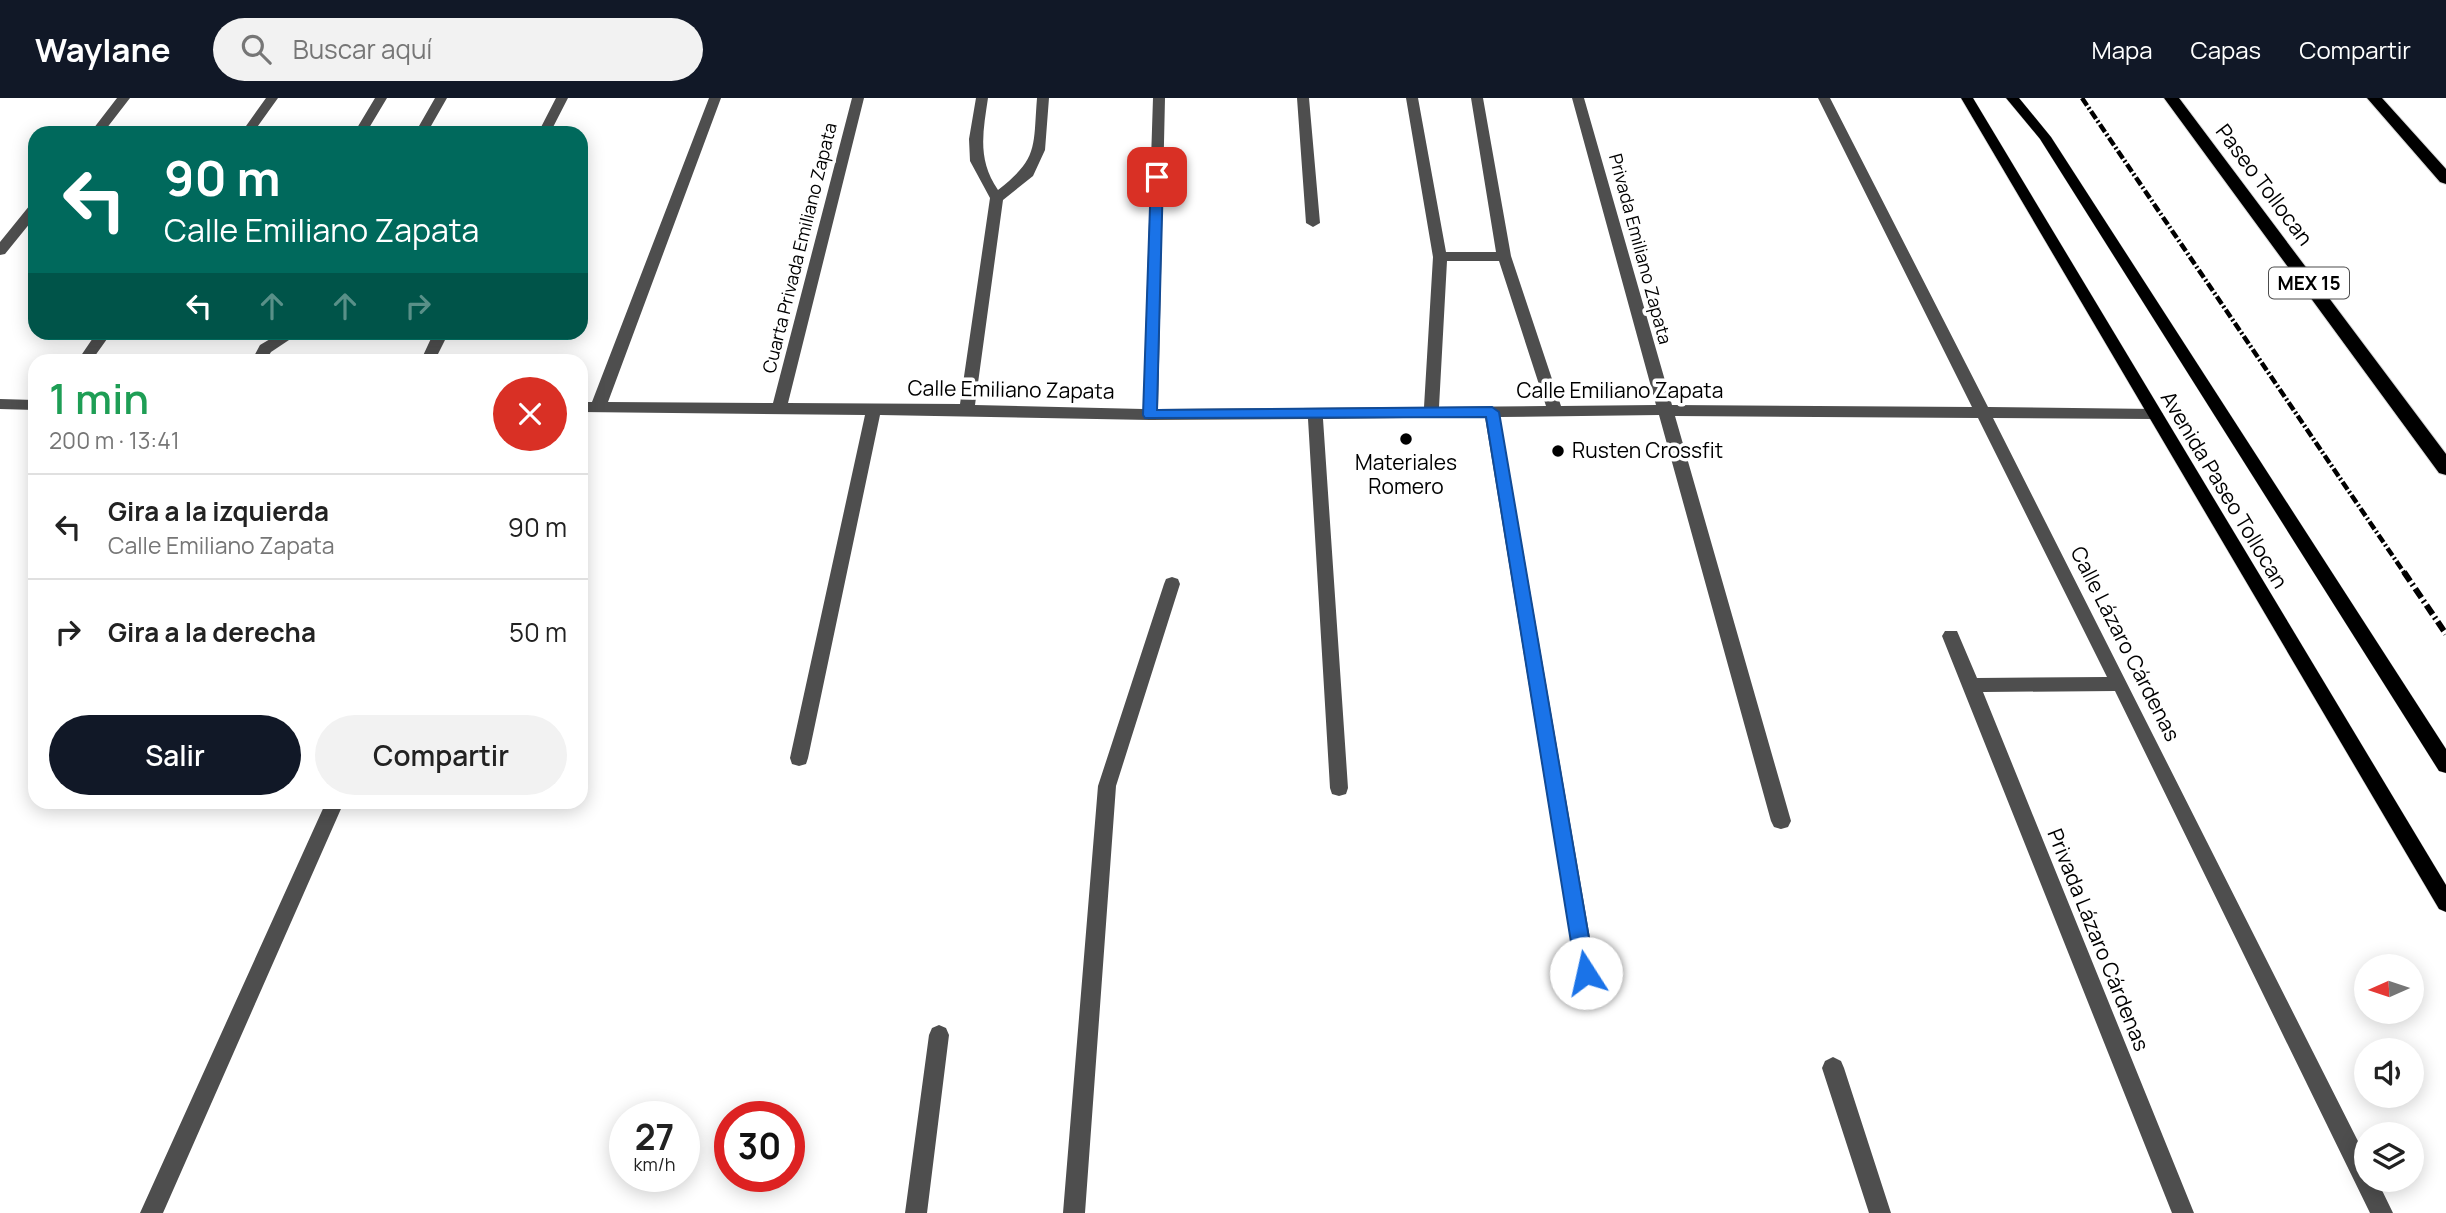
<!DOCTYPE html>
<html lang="es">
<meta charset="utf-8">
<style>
:root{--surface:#fff;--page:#f2f2f2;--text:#222;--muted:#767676;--line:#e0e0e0;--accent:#111827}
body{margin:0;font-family:Manrope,sans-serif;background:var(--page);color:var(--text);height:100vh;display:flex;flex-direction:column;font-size:26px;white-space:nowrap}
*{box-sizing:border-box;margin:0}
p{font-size:23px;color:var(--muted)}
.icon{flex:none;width:38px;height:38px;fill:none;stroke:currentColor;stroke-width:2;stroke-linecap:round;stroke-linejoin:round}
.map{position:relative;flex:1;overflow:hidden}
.details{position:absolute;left:28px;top:256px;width:560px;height:455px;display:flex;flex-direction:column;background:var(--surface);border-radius:21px;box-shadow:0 4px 18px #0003}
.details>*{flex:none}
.banner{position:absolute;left:28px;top:28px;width:560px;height:214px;border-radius:21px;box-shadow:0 4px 18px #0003;background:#00695c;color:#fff;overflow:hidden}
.needle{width:46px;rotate:267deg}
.tools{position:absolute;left:2354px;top:856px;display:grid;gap:14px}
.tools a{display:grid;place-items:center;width:70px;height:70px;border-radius:50%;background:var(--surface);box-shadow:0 4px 18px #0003;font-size:35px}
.speed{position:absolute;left:609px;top:1003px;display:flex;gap:14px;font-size:35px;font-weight:700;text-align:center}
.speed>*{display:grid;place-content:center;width:91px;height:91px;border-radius:50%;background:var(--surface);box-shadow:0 4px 18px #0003;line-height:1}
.speed small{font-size:18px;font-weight:400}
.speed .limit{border:10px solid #d22;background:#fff;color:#111}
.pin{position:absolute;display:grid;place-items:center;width:60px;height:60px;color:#fff;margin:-30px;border-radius:14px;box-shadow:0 4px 10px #0006}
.me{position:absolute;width:77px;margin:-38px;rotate:350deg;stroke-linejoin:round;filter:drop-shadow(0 0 5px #0008)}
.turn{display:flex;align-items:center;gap:24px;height:147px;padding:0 21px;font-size:32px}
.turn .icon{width:91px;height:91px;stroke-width:2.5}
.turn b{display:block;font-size:49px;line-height:60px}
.lanes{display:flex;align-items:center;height:66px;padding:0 21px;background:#0003;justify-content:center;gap:35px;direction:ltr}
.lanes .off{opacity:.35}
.round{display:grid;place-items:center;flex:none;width:74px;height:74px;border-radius:37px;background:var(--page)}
.head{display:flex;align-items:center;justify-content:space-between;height:119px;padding:0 21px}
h1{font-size:42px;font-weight:600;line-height:52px;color:#1e9e55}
.action{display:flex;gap:14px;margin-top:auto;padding:14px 21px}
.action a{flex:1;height:80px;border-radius:42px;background:var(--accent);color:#fff;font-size:28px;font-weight:600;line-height:80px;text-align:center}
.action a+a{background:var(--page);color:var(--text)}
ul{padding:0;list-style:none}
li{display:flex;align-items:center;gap:21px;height:105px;padding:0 21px;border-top:2px solid var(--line)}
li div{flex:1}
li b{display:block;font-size:26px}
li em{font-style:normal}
header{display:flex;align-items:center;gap:42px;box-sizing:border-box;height:98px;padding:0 35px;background:var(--accent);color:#fff}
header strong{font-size:33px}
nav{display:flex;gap:38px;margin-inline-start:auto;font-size:24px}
.search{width:490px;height:63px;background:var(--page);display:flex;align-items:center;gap:18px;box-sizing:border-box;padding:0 24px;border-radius:38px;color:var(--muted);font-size:26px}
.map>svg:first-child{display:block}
</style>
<header>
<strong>Waylane</strong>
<div class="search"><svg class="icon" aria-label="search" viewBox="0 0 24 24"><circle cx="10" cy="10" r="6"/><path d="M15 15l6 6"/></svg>Buscar aquí</div>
<nav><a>Mapa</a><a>Capas</a><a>Compartir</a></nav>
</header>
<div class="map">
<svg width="2446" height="1115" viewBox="0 0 2446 1115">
<rect width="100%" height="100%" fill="#fff"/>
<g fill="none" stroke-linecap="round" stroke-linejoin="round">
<defs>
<path id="major" d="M1961,0h12l473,787v27l-7,-3z
M2006,0h13l32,39 395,612v24l-7,-2 -399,-632z"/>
<path id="highway" d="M2164,0h15l267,356v21l-7,-2z
M2367,0h15l64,71v15l-6,-2z"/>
</defs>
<!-- major casing -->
<use href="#major" stroke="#dbdbdb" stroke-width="1"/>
<!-- highway casing -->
<use href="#highway" stroke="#dbdbdb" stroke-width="2"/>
<!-- minor -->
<path fill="#4e4e4e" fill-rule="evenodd" d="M117,0h13l-27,35h-13z
M266,0h12l-25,35h-12z
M375,0h12l-21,35h-12z
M435,0h12l-20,35h-12z
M556,0h12l-18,35h-12z
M709,0h12l-113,304 165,1 79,-305h12l-76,305 172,1 30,-206 -20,-37 -1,-22 7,-41h12c-5,34 -11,62 10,92 41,-32 35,-43 39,-92h12l-4,52 -12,26 -30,24 -28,205 168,4 10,-311h12l-7,311 266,-2 9,-150 -27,-159h12l28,154h50l-25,-154h12l28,158 50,150 95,-1 -84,-307h12l88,307 300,2 -154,-309h12l158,309 167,2 8,5 -8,5 -162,-1 373,739v23h11l16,33h-23l-255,-522 -132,1 211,521h-22l-230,-577 3,-5h12l20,47 130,-1 -129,-259 -303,-2 116,405 -3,6 -7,2 -7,-2 -3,-6 -112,-406 -159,2 96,556 -3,7 -7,3 -7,-3 -3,-7 -91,-556 -162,2 25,369 -2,6 -7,2 -7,-2 -2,-6 -22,-369 -158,1 -270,-5 -72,343 -2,6 -7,2 -7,-2 -2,-6 75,-343 -284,-3v-10h11zM1447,163h52l47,145 -107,1z
M1297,0h12l11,125 -7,4 -7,-4z
M35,106v13l-30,37 -5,1v-13l30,-37z
M97,234h15l-20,28h-14z
M282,234h19l-30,20 -5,8h-14l8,-15z
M434,234h15l-14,28h-14z
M0,301l35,1v10l-35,-1z
M1172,479l6,2 2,5 -64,202 -31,427h-22l35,-427 66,-202 2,-5z
M326,704h18l-181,411h-23z
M939,927l7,3 3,7 -22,178h-22l24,-178 3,-7z
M1833,959l8,4 3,7 47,145h-22l-47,-145 3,-7z"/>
<!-- major -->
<use href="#major" fill="#000" fill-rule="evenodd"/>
<!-- highway -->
<use href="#highway" fill="#000" fill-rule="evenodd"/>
<!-- rail-far1 -->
<path stroke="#000" stroke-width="4.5" stroke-dasharray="9 2.5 2 2.5" stroke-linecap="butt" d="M2082,0l323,476"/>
<!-- rail -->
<path stroke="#000" stroke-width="6" stroke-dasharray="11 3.5 2 3.5" stroke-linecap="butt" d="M2404,474l42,62"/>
</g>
<!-- route -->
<path fill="#1a73e8" stroke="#114b97" stroke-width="2" d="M1157,75l6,4 -6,233 335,-3 7,5 96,561 -3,6 -6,3 -7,-3 -3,-6 -90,-556 -341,1 -2,-3 8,-238z"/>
<!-- markers -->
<g fill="#000" stroke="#fff" stroke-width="2.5">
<circle cx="1406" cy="341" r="7"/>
<circle cx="1558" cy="353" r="7"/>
</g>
<g text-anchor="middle" stroke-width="7" stroke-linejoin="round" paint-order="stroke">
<!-- far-street labels -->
<g font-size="18" fill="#000" stroke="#fff">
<text transform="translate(800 150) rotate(-76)" y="6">Cuarta Privada Emiliano Zapata</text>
<text transform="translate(1640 151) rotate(75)" y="6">Privada Emiliano Zapata</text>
</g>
<!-- shield labels -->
<rect fill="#fff" stroke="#4c4c4c" stroke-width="2" x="2269" y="169.5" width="80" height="31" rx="5"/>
<g font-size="19" font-weight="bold" fill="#000">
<text x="2309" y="192">MEX 15</text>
</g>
<!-- street labels -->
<g font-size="21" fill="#000" stroke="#fff">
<text transform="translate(2264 87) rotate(53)" y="7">Paseo Tollocan</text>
<text transform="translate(1011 292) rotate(1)" y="7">Calle Emiliano Zapata</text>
<text x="1620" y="300">Calle Emiliano Zapata</text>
<text transform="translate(2224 392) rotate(59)" y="7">Avenida Paseo Tollocan</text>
<text transform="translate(2125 546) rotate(63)" y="7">Calle Lázaro Cárdenas</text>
<text transform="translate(2098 842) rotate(68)" y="7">Privada Lázaro Cárdenas</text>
</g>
<!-- poi labels -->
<g font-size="21" fill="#000" stroke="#fff" text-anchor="start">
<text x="1572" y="360">Rusten Crossfit</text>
<text x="1406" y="372" text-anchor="middle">Materiales<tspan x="1406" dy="24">Romero</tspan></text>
</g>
</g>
</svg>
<div class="tools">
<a><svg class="needle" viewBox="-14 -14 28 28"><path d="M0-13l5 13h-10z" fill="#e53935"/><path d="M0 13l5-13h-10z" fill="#767676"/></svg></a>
<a><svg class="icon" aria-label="sound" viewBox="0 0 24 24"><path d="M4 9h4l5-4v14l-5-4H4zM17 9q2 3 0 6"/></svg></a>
<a><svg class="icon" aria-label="layers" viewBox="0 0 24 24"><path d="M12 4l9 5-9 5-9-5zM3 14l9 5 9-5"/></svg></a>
</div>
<div class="speed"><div>27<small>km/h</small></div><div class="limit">30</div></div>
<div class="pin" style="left:1157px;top:79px;background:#d93025"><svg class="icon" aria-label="arrive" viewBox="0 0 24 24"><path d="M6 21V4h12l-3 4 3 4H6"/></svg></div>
<svg class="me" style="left:1586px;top:875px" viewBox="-20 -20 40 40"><circle r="19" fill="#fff"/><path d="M0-13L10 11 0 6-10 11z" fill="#1a73e8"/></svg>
<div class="banner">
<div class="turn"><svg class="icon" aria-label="left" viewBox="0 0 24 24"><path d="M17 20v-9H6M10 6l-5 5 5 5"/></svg><div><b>90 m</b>Calle Emiliano Zapata</div></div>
<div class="lanes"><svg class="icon" aria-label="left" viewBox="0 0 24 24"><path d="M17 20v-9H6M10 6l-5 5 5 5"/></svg><svg class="icon off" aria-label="ahead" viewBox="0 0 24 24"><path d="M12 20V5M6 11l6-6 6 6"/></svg><svg class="icon off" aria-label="ahead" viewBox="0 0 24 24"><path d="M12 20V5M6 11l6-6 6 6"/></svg><svg class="icon off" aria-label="right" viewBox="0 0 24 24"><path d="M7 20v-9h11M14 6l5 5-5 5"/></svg></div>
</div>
<section class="details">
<div class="head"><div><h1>1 min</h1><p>200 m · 13:41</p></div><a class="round" style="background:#d93025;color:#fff"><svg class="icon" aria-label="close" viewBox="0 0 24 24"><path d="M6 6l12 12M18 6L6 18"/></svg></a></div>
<ul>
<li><svg class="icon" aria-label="left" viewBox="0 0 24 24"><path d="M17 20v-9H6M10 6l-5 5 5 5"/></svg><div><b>Gira a la izquierda</b><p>Calle Emiliano Zapata</p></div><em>90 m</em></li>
<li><svg class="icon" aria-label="right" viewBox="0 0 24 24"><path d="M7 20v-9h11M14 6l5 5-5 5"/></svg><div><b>Gira a la derecha</b></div><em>50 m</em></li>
</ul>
<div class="action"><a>Salir</a><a>Compartir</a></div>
</section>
</div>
